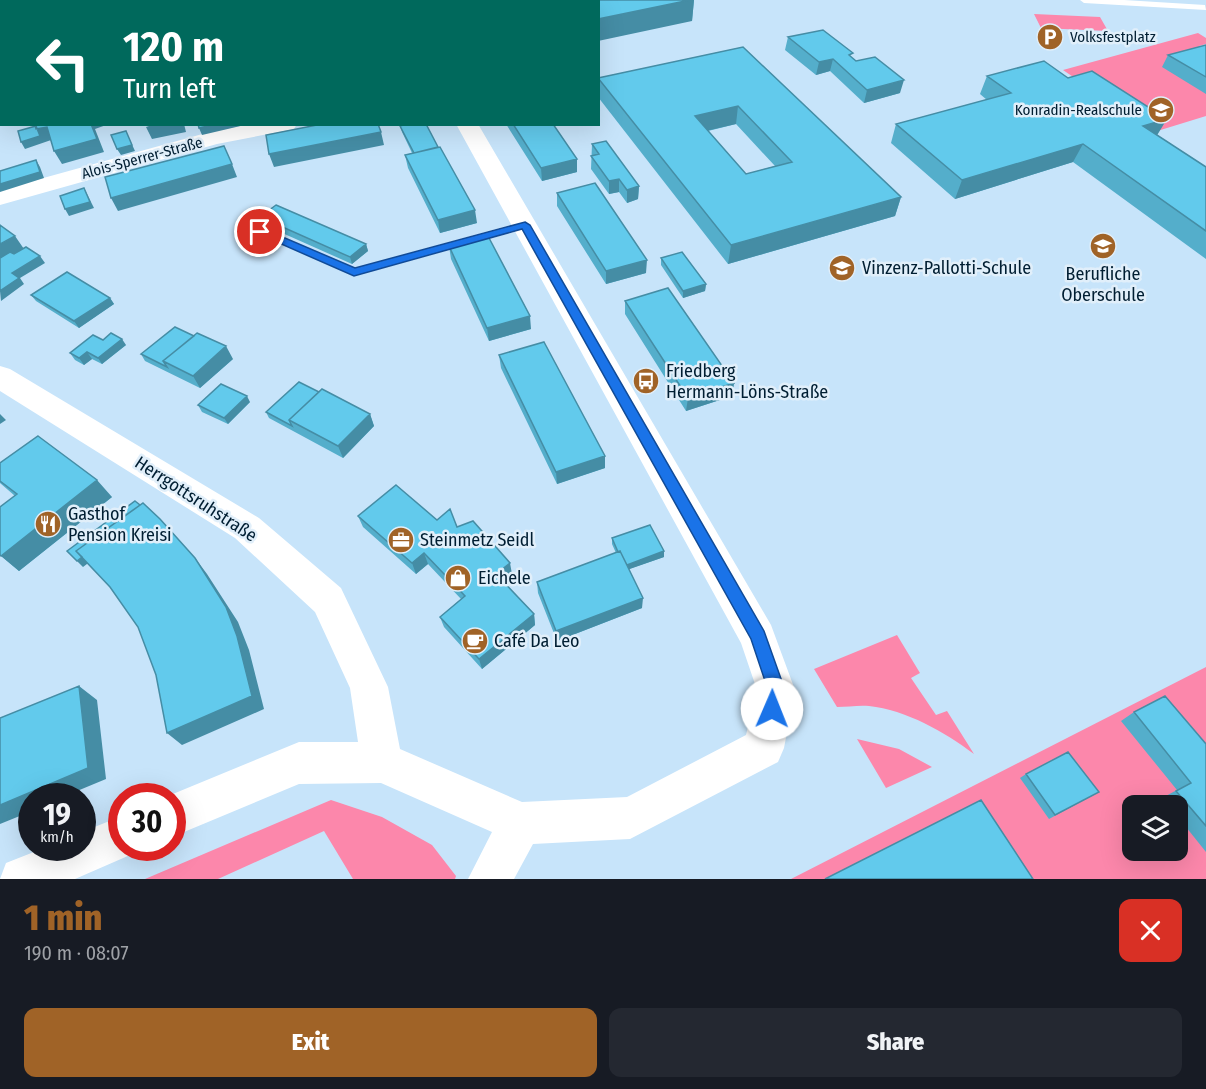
<!DOCTYPE html>
<meta charset="utf-8">
<style>
:root{--surface:#171b24;--page:#242831;--text:#f1f3f6;--muted:#9ea1a6;--accent:#a06327}
body{margin:0;font-family:"Fira Sans Condensed",sans-serif;background:var(--page);color:var(--text);height:100vh;display:flex;flex-direction:column;font-size:22px;white-space:nowrap}
*{box-sizing:border-box;margin:0}
p{font-size:20px;color:var(--muted)}
.icon{flex:none;width:33px;height:33px;fill:none;stroke:currentColor;stroke-width:2;stroke-linecap:round;stroke-linejoin:round}
.map{position:relative;height:879px;overflow:hidden}
.drawer{display:flex;flex-direction:column;background:var(--surface);flex:1}
.drawer>*{flex:none}
.top-card{position:absolute;left:0px;top:0px;width:600px;height:126px;box-shadow:0 6px 24px #0002;background:#00695c;color:#fff;overflow:hidden}
.controls{position:absolute;left:1122px;top:795px;display:grid;gap:12px}
.controls a{display:grid;place-items:center;width:66px;height:66px;border-radius:12px;background:var(--surface);box-shadow:0 6px 24px #0002;font-size:30px}
.speed{position:absolute;left:18px;top:783px;display:flex;gap:12px;font-size:30px;font-weight:700;text-align:center}
.speed>*{display:grid;place-content:center;width:78px;height:78px;border-radius:50%;background:var(--surface);box-shadow:0 6px 24px #0002;line-height:1}
.speed small{font-size:15px;font-weight:400}
.speed .limit{border:9px solid #d22;background:#fff;color:#111}
.pin{position:absolute;display:grid;place-items:center;width:51px;height:51px;color:#fff;margin:-26px;border:3px solid #fff;border-radius:50%;box-shadow:0 2px 6px #0007}
.me{position:absolute;width:66px;margin:-33px;rotate:1deg;stroke-linejoin:round;filter:drop-shadow(0 0 4px #0008)}
.turn{display:flex;align-items:center;gap:21px;height:126px;padding:0 24px;font-size:27px}
.turn .icon{width:78px;height:78px;stroke-width:2.5}
.turn b{display:block;font-size:42px;line-height:51px}
.round{display:grid;place-items:center;flex:none;width:63px;height:63px;border-radius:12px;background:var(--page)}
.overview{display:flex;align-items:center;justify-content:space-between;height:102px;padding:0 24px}
h1{font-size:36px;font-weight:800;line-height:45px;color:var(--accent)}
.primary-button{display:flex;gap:12px;margin-top:auto;padding:12px 24px}
.primary-button a{flex:1;height:69px;border-radius:12px;background:var(--accent);color:#fff;font-size:24px;font-weight:800;line-height:69px;text-align:center}
.primary-button a+a{background:var(--page);color:var(--text)}
.map>svg:first-child{display:block}
</style>
<div class="map">
<svg width="1206" height="879" viewBox="0 0 1206 879">
<rect width="100%" height="100%" fill="#c7e4fa"/>
<!-- green -->
<path fill="#fc87ab" fill-rule="evenodd" d="M1034,14l66,3 8,14 -67,-3z
M1198,33l8,5v6l-7,2 7,4v66l-52,16 -91,-62z
M897,635l23,38 -9,5 25,37 11,-4 27,43c-29,-22 -68,-44 -105,-48 -10,-1 -22,1 -32,1l-23,-38z
M1206,667v212h-415zM1132,806h46v44h-46z
M857,739l42,10 33,18 -46,21z
M331,800l51,17 50,28 24,31 -1,3h-102l-29,-48 -106,48h-73z"/>
<g fill="none" stroke-linecap="round" stroke-linejoin="round">
<!-- lane -->
<path fill="#fff" fill-rule="evenodd" d="M1080,0h44l81,5 1,5 -122,-7z
M525,221l4,1v6l-175,48 -100,-44 2,-3h8l91,39z"/>
<!-- street -->
<path fill="#fff" fill-rule="evenodd" d="M184,0h25l-26,2z
M384,0h18l1,2h-18z
M0,31h2v12h-2z
M249,124h48l-3,5 -77,15 -217,61v-15l206,-57z
M456,124h22l293,501 24,65 -11,58 -6,14 -148,77 -97,5 -19,35h-46l24,-47 -111,-49 -82,1 -127,53v-41h-4l131,-54h59l-8,-54 -35,-76 -80,-74 -235,-147v-25l10,3 249,149 82,70 47,99 12,62 122,53 105,-5 119,-62 11,-45 -16,-47z
M122,816v32h17l-2,4 -62,27h-75l6,-16 38,-15h38v-16z"/>
</g>
<!-- wall -->
<path fill="#54aecb" fill-rule="evenodd" d="M525,0h169l-2,21 -94,-19h-72z
M788,37l64,21 48,35 -36,10 -34,-32 -14,4 -31,-25z
M1206,45v49l-44,-27 6,-12z
M743,47l158,150 -6,19 -167,48 -130,-167v-19zM736,124l39,42 -29,8 -38,-43z
M987,76l170,59 49,32v92l-133,-97 -118,37 -64,-56 5,-19 91,-24 -7,-6z
M506,124h47l24,35v13l-35,9z
M400,126l77,97 -37,10 -32,-65 -3,-13 7,-2 -10,-21z
M592,144l47,42 -1,13 -11,4 -8,-11 -10,2 -18,-25z
M557,193l89,80 -40,11 -49,-78z
M260,217l106,27 2,7 -16,13 -90,-40z
M449,246l82,83 -42,12 -38,-82z
M661,258l45,26 -1,7 -22,7 -22,-33z
M31,295l79,3 4,6 -35,24 -43,-27z
M625,301l109,82 -2,13 -46,15 -61,-97z
M103,340l23,5 -24,19 -10,-5 -8,6 -9,-5 -5,-7z
M141,354l92,5 -33,29 -55,-27z
M499,355l106,113 -48,16 -56,-116z
M319,392l51,22 4,12 -31,32 -74,-40 -3,-6z
M250,402l-22,22 -26,-12 -4,-7z
M0,463l112,34 -93,74 -19,-16 15,-59 -15,-13z
M358,516l79,4 20,7 55,47 -9,7 31,33 1,11 -53,44 -38,-42 -4,-10 21,-18 -33,-35 -12,10 -53,-47z
M612,538l52,19 -35,12 13,39 -85,33 -19,-48 -1,-11 79,-29 -4,-9z
M1134,712l72,32v108l-28,-35v-11h-10l-6,-8 15,-8 -56,-69z
M1026,774l73,18 -50,27 -29,-41z"/>
<!-- shaded-wall -->
<path fill="#458da5" d="M114,0h34l-8,2h-29l-1,-1z
M690,0h4l-2,21 -94,20v-22z
M0,55l2,2v28h-2z
M833,59l-3,12 -14,4 3,-13z
M904,80l-4,13 -36,10 3,-13z
M738,106l-2,18 -43,10 2,-18z
M1167,119l-11,18 -13,-11z
M91,124h18l-14,5 9,23 -42,12 -8,-13z
M155,124h29l2,8 -34,7 -6,-12z
M216,124h33l-47,11 -3,-7z
M47,127l7,12 -29,10 -4,-7 15,-13z
M381,132l3,13 -110,22 -5,-13z
M129,138l6,13 -14,4 -4,-6z
M1083,144l-10,18 -118,37 7,-19z
M577,159v13l-35,9 -1,-13z
M36,160l4,7 4,11 -44,14v-8z
M232,164l5,13 -119,34 -7,-13z
M619,179v13l-10,2v-13z
M639,186l-1,13 -11,4v-13z
M84,188l10,20 -25,8 -4,-7z
M901,197l-6,19 -167,48 3,-19z
M475,210l2,13 -37,10 -2,-13z
M15,236l9,13 -24,13v-18z
M366,244l2,7 -16,13 -2,-7z
M40,256l5,7 -25,15 4,6 -23,17 -1,-10 12,-18z
M647,260l-1,13 -40,11v-13z
M706,284l-1,7 -22,7v-7z
M110,298l4,6 -35,24 -5,-7z
M530,316l1,13 -42,12 -2,-13z
M122,339l4,6 -24,19 -4,-6z
M226,346l7,13 -33,29 -7,-12z
M87,352l5,7 -8,6 -5,-7z
M734,383l-2,13 -46,15 2,-13z
M247,396l3,6 -22,22 -4,-6z
M0,414l6,6 -6,4z
M370,414l4,12 -31,32 -5,-12z
M605,456v12l-48,16 -1,-12z
M97,480l15,17 -93,74 -18,-15z
M146,510l4,6 -67,51 -6,-6z
M664,551v6l-40,14 1,-5z
M424,553l4,11 -12,10 -4,-11z
M195,558l12,16 31,48 11,28 15,59 -82,36 -15,-12z
M510,563l2,11 -14,11 -2,-11z
M643,598l-1,10 -85,33 -1,-10z
M534,614l1,11 -53,44 -3,-10z
M79,686l18,14 9,79 -41,17h-33v15l-32,13v-19z"/>
<!-- building -->
<path fill="#62caec" stroke="#458da5" stroke-width="1.5" fill-rule="evenodd" d="M210,0h27v2l-34,-1z
M297,0h79l1,2h-80z
M438,0h39l1,2h-39z
M541,0h149l-92,19v-17h-56z
M823,30l30,23 -4,2 7,6 19,-4 29,23 -37,10 -34,-31 -14,3 -31,-25z
M1206,45v32l-38,-22z
M743,47l158,150 -170,48 -133,-167zM738,106l54,56 -46,12 -51,-58z
M1044,61l24,17 24,-7 75,48 -24,7 63,41v64l-123,-87 -121,36 -66,-56 115,-31 -24,-17z
M35,124h56l6,15 -43,12 -7,-24 -11,2z
M198,124h18l-17,4z
M322,124h56l3,8 -112,22 -3,-19z
M406,124h20l12,23 -24,6 -14,-27z
M513,124h40l24,35 -36,9z
M36,126l4,10 -19,6 -3,-11z
M126,131l6,14 -15,4 -6,-14z
M606,141l33,45 -12,4 -8,-11 -10,2 -18,-25 8,-2 -7,-10z
M224,146l8,18 -121,34 -6,-21z
M440,147l35,63 -37,10 -33,-65z
M36,160l4,12 -40,12v-13z
M595,183l52,77 -41,11 -49,-78z
M84,188l6,14 -25,7 -5,-13z
M276,205l90,39 -16,13 -90,-40z
M0,225l15,11 -15,8z
M488,236l42,80 -43,12 -38,-82z
M26,247l14,9 -28,17 7,5 -19,13v-33l10,-6 4,2z
M682,252l24,32 -23,7 -22,-33z
M67,272l43,26 -36,23 -43,-26z
M668,288l66,95 -46,15 -63,-97z
M175,327l19,9 -31,25 4,6 -26,-13z
M111,333l11,6 -24,19 -11,-6 -8,6 -9,-5 23,-18 10,5z
M197,333l29,13 -33,30 -30,-15z
M544,342l61,114 -49,16 -57,-117z
M299,382l20,10 -30,28 3,6 -26,-14z
M221,384l26,12 -23,22 -26,-13z
M322,389l48,25 -32,32 -49,-26z
M38,436l59,44 -96,76 -1,-1v-48l17,-13 -17,-13v-18z
M396,485l41,35 13,-11 7,18 16,-6 37,42 -14,11 38,40 -55,45 -39,-42 25,-21 -41,-43 -12,10 -54,-47z
M135,501l5,4 -64,46 6,6 -5,4 -10,-10z
M143,503l17,16 35,39 31,49 11,29 15,60 -85,37 -11,-58 -18,-48 -28,-40 -34,-36z
M650,525l14,26 -37,14 -7,-14 -2,1 -6,-14z
M620,551l23,47 -87,33 -19,-49z
M79,686l9,82 -88,37v-87z
M1165,696l41,48v82l-30,-35 15,-8 -57,-71z
M1068,752l31,40 -44,23 -29,-41z
M981,800l52,79h-208z"/>
<!-- route -->
<path fill="#1a73e8" stroke="#114b97" stroke-width="1.5" d="M525,222l5,3 234,406 21,59 -6,25 -7,3 -6,-3 -2,-6 4,-19 -17,-51 -229,-410 -168,47 -100,-44 2,-3h8l91,39z"/>
<!-- icons -->
<defs>
<symbol id="parking-disc" viewBox="-11 -11 22 22"><circle r="9.5" fill="#a06327" stroke="#e1effa"/><path d="M-3.5-5.5H1a3.5 3.5 0 0 1 0 7H-1V5.5H-3.5ZM-1-3.4V-.6H.8a1.4 1.4 0 0 0 0-2.8Z" fill="#fff"/></symbol>
<symbol id="school-disc" viewBox="-11 -11 22 22"><circle r="9.5" fill="#a06327" stroke="#e1effa"/><path d="M0-5L7-2L0 1L-7-2ZM-4 1L0 2.5L4 1V4Q0 6-4 4Z" fill="#fff"/></symbol>
<symbol id="bus-disc" viewBox="-11 -11 22 22"><circle r="9.5" fill="#a06327" stroke="#e1effa"/><path d="M-5-6H5V4H4V6H2V4H-2V6H-4V4H-5ZM-3.5-4V0h7V-4ZM-3.5 1.2v1.5H-2V1.2ZM2 1.2v1.5H3.5V1.2Z" fill="#fff"/></symbol>
<symbol id="restaurant-disc" viewBox="-11 -11 22 22"><circle r="9.5" fill="#a06327" stroke="#e1effa"/><path d="M-5-6h1v4h1v-4h1v4h1v-4h1v5L-1.5 .5V6h-2V.5L-5-1ZM5-6V6H3V1.5H1.5Q1.5-4 5-6Z" fill="#fff"/></symbol>
<symbol id="office-disc" viewBox="-11 -11 22 22"><circle r="9.5" fill="#a06327" stroke="#e1effa"/><path d="M-6-3h4V-5.5h4V-3h4V5H-6ZM-1-4.5V-3h2v-1.5ZM-6 0V1H6V0Z" fill="#fff"/></symbol>
<symbol id="shop-disc" viewBox="-11 -11 22 22"><circle r="9.5" fill="#a06327" stroke="#e1effa"/><path d="M-5-2.5h2.3a2.7 3.5 0 0 1 5.4 0H5L5.5 6h-11ZM-1.5-2.5h3a1.5 2.3 0 0 0-3 0Z" fill="#fff"/></symbol>
<symbol id="cafe-disc" viewBox="-11 -11 22 22"><circle r="9.5" fill="#a06327" stroke="#e1effa"/><path d="M-5.5-4.5H6V0H3Q3 3.5 0 3.5H-2.5Q-5.5 3.5-5.5 0ZM3-3.2v2h1.7v-2ZM-6 4.5H4V6H-6Z" fill="#fff"/></symbol>
</defs>
<g fill-rule="evenodd">
<use href="#parking-disc" x="1035" y="22" width="30" height="30"/>
<use href="#school-disc" x="1146" y="95" width="30" height="30"/>
<use href="#school-disc" x="1088" y="231" width="30" height="30"/>
<use href="#school-disc" x="827" y="253" width="30" height="30"/>
<use href="#bus-disc" x="631" y="366" width="30" height="30"/>
<use href="#restaurant-disc" x="33" y="509" width="30" height="30"/>
<use href="#office-disc" x="386" y="525" width="30" height="30"/>
<use href="#shop-disc" x="443" y="563" width="30" height="30"/>
<use href="#cafe-disc" x="460" y="626" width="30" height="30"/>
</g>
<g text-anchor="middle" stroke-width="5" stroke-linejoin="round" paint-order="stroke">
<!-- far-poi labels -->
<g font-size="15" fill="#001e32" stroke="#e1effa" text-anchor="start">
<text x="1070" y="42">Volksfestplatz</text>
<text x="1142" y="115" text-anchor="end">Konradin-Realschule</text>
</g>
<!-- far-street labels -->
<g font-size="15" fill="#001e32" stroke="#e1effa">
<text transform="translate(142 158) rotate(-15)" y="5">Alois-Sperrer-Straße</text>
</g>
<!-- poi labels -->
<g font-size="18" fill="#001e32" stroke="#e1effa" text-anchor="start">
<text x="862" y="274">Vinzenz-Pallotti-Schule</text>
<text x="1103" y="280" text-anchor="middle">Berufliche<tspan x="1103" dy="21">Oberschule</tspan></text>
<text x="666" y="377">Friedberg<tspan x="666" dy="21">Hermann-Löns-Straße</tspan></text>
<text x="68" y="520">Gasthof<tspan x="68" dy="21">Pension Kreisi</tspan></text>
<text x="420" y="546">Steinmetz Seidl</text>
<text x="478" y="584">Eichele</text>
<text x="494" y="647">Café Da Leo</text>
</g>
<!-- street labels -->
<g font-size="18" fill="#001e32" stroke="#e1effa">
<text transform="translate(196 499) rotate(33)" y="6">Herrgottsruhstraße</text>
</g>
</g>
</svg>
<div class="controls">
<a><svg class="icon" aria-label="layers" viewBox="0 0 24 24"><path d="M12 4l9 5-9 5-9-5zM3 14l9 5 9-5"/></svg></a>
</div>
<div class="speed"><div>19<small>km/h</small></div><div class="limit">30</div></div>
<div class="pin" style="left:260px;top:232px;background:#d93025"><svg class="icon" aria-label="arrive" viewBox="0 0 24 24"><path d="M6 21V4h12l-3 4 3 4H6"/></svg></div>
<svg class="me" style="left:772px;top:709px" viewBox="-20 -20 40 40"><circle r="19" fill="#fff"/><path d="M0-13L10 11 0 6-10 11z" fill="#1a73e8"/></svg>
<div class="top-card">
<div class="turn"><svg class="icon" aria-label="left" viewBox="0 0 24 24"><path d="M17 20v-9H6M10 6l-5 5 5 5"/></svg><div><b>120 m</b>Turn left</div></div>
</div>
</div>
<section class="drawer">
<div class="overview"><div><h1>1 min</h1><p>190 m · 08:07</p></div><a class="round" style="background:#d93025;color:#fff"><svg class="icon" aria-label="close" viewBox="0 0 24 24"><path d="M6 6l12 12M18 6L6 18"/></svg></a></div>
<div class="primary-button"><a>Exit</a><a>Share</a></div>
</section>
